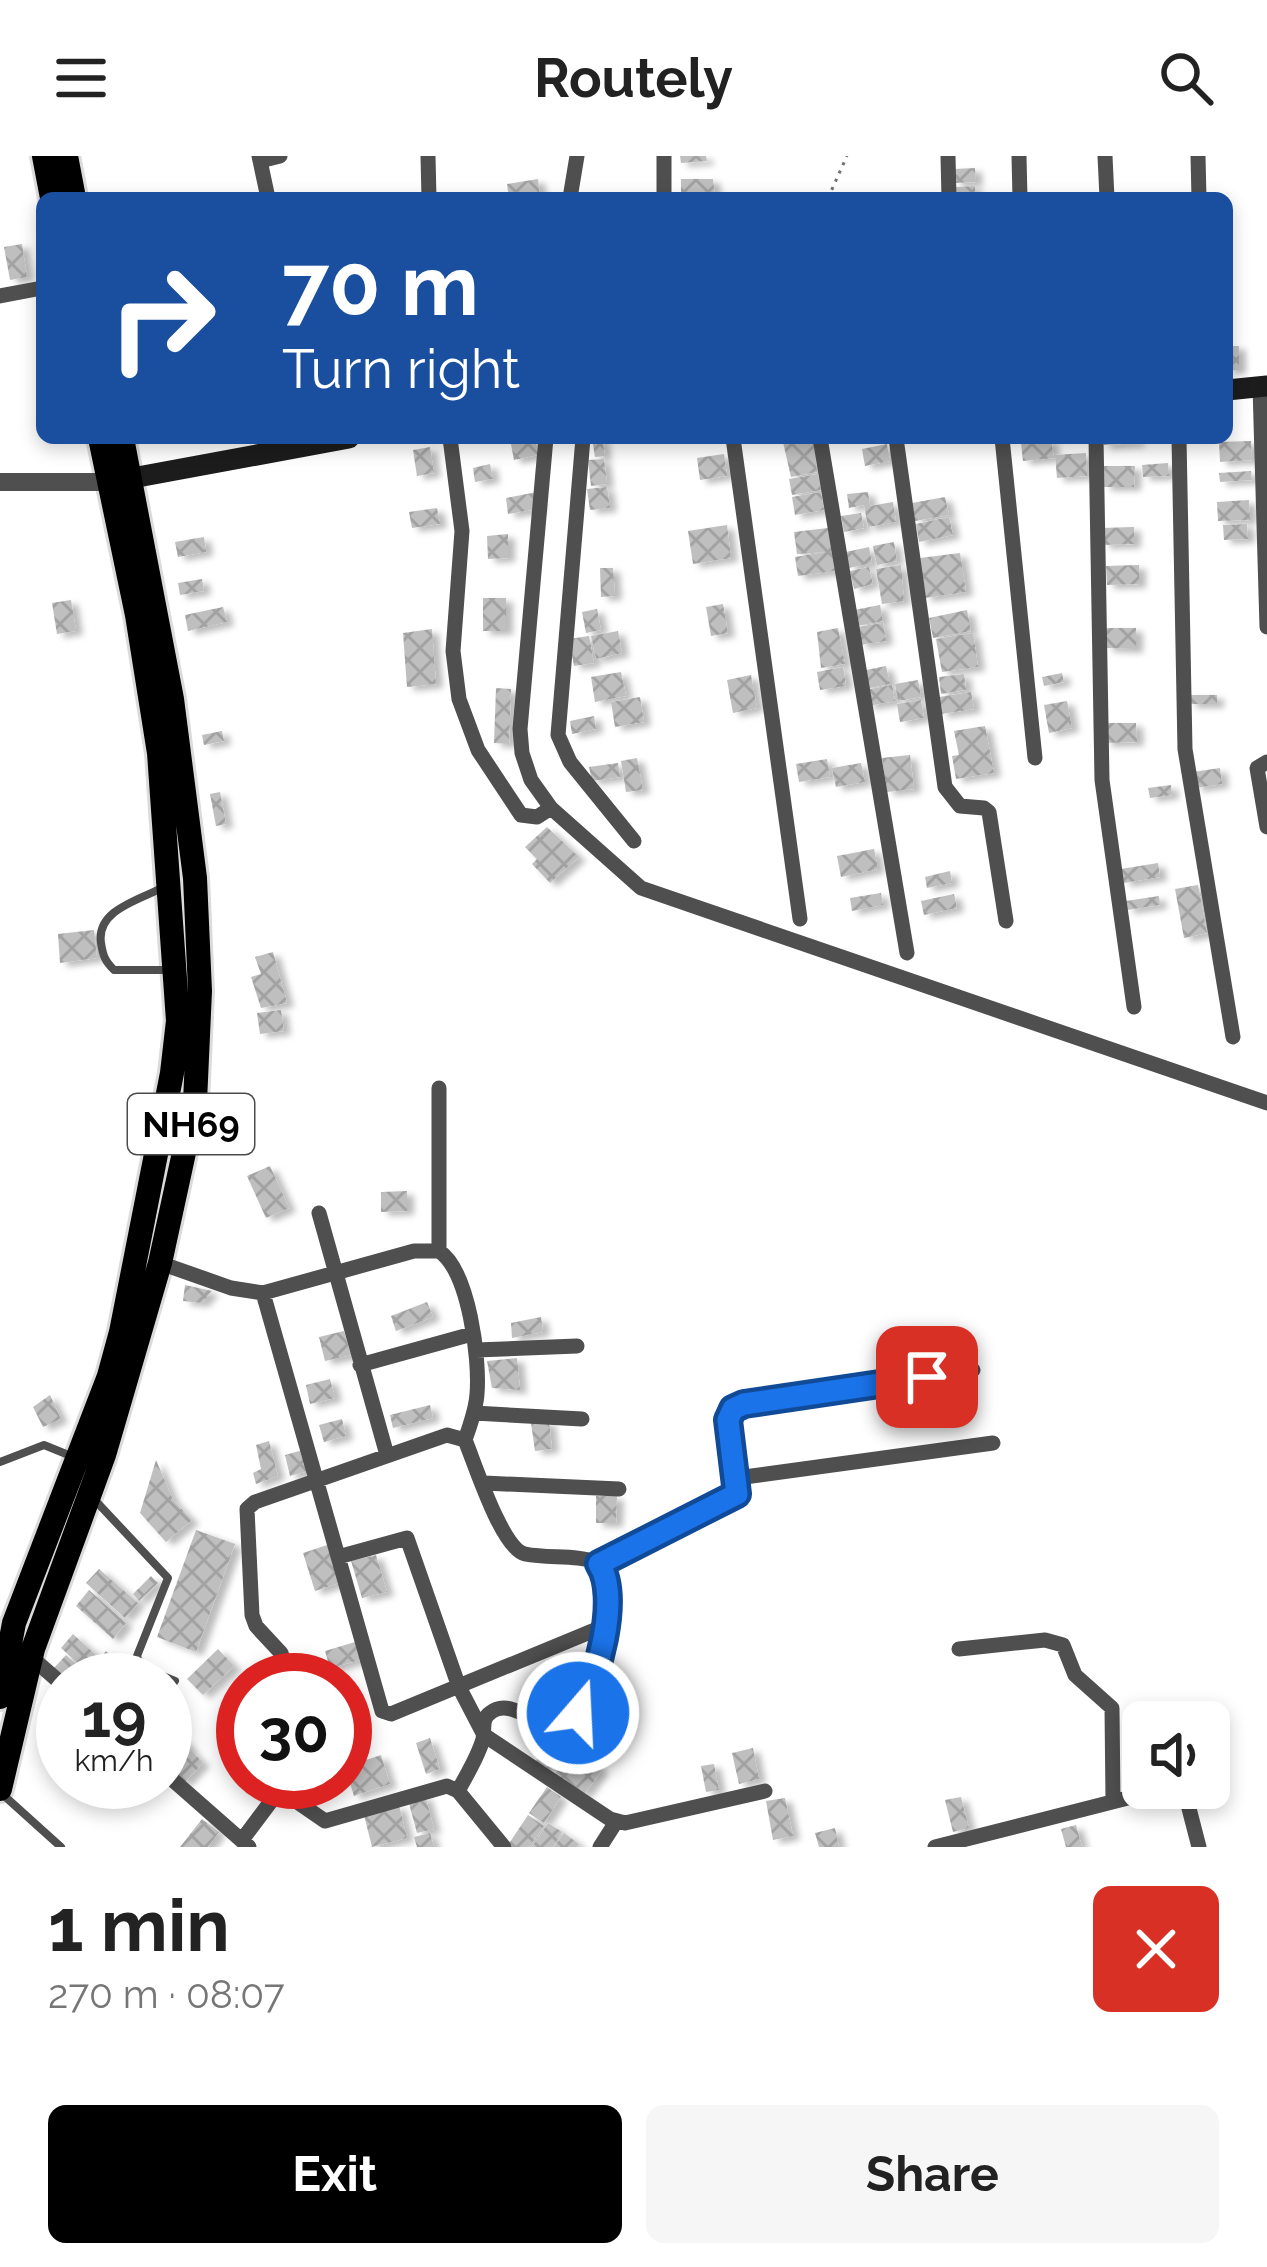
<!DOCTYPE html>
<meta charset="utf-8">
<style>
:root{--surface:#fff;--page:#f6f6f6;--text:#222;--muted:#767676;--accent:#000}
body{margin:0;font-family:Raleway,sans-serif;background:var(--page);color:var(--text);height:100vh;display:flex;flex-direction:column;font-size:45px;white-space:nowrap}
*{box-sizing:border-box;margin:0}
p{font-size:39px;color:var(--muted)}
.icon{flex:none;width:66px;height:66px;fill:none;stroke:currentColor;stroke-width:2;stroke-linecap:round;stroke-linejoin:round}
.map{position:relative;height:1691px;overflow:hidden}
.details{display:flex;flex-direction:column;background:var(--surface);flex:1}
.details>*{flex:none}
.guide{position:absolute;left:36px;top:36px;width:1197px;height:252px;border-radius:18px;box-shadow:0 6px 18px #0003;background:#1a4fa0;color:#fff;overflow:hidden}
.buttons{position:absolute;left:1122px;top:1545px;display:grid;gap:24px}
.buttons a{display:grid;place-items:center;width:108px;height:108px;border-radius:18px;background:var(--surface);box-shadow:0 6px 18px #0003;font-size:60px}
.speed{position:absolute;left:36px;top:1497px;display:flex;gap:24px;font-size:60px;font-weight:700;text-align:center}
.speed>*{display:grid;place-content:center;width:156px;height:156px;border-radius:50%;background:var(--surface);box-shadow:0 6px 18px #0003;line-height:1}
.speed small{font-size:30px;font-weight:400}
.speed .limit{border:18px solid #d22;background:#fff;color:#111}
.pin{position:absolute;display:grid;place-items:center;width:102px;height:102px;color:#fff;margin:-51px;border-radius:24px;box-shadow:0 6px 18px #0006}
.me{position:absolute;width:132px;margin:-66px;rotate:19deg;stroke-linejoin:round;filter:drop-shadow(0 0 9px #0008)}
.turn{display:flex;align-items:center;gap:42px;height:252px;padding:0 48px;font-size:54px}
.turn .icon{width:156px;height:156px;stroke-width:2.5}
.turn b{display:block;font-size:84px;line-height:102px}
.round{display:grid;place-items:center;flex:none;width:126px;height:126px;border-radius:18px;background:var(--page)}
.headline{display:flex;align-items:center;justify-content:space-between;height:204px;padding:0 48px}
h1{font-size:72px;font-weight:700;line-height:90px}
.primary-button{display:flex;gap:24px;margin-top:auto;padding:24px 48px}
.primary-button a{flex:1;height:138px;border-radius:18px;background:var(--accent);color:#fff;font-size:48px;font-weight:700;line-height:138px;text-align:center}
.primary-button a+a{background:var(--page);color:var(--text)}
header{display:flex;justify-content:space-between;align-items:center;height:156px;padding:0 48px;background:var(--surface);font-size:54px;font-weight:700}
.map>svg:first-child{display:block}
</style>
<header><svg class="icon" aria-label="menu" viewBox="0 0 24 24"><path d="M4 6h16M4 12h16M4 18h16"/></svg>Routely<svg class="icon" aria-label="search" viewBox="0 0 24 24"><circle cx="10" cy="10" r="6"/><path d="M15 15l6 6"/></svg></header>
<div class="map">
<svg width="1267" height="1691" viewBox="0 0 1267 1691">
<defs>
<pattern id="building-cross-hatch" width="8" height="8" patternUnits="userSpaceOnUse" patternTransform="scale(3)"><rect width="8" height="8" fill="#bfbfbf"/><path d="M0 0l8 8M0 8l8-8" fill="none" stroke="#a2a2a2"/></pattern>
<filter id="shadow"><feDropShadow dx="7" dy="4" stdDeviation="3" flood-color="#0004"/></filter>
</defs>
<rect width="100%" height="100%" fill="#fff"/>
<!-- building -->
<path fill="url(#building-cross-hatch)" filter="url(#shadow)" d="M680,0h26l1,5 -26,2z
M975,12l1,14 -21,1 -1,-14z
M538,23l2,19h-31l-2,-14z
M681,23h32l2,19h-34z
M975,30l1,12h-20v-11z
M22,88l5,33 -17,3 -6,-33z
M1227,190h12v24h-12z
M592,282h10l3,18 -10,1z
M814,282l3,34 -26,5 -8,-35z
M1103,282h34l1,5 -34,2z
M1051,283l3,19 -31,3 -2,-18z
M536,284l2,15 -24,5 -3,-16z
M1251,285l1,19 -32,2 -1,-20z
M887,288l3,17 -25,5 -3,-17z
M430,291l4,26 -17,3 -4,-26z
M1086,297l1,23 -30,2 -2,-23z
M724,298l3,22 -27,4 -3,-22z
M604,303l3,25 -16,2 -3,-26z
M1168,307l1,13 -26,1 -1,-12z
M490,308l3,15 -18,3 -2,-14z
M1104,310h31l-1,21h-30z
M1251,315l1,9 -32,2 -1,-9z
M818,318l3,16 -29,5 -3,-16z
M607,331l3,21 -20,2 -3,-21z
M537,336l1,17 -30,5 -2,-16z
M821,336l3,18 -29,5 -3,-18z
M868,336l2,14 23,-4 3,20 -28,5 -4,-22 -15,3 -2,-14z
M945,341l4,18 -34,6 -3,-18z
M1249,344l1,20 -32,1 -1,-19z
M437,352l3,16 -28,4 -3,-16z
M861,357l3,15 -20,4 -3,-16z
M949,361l4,18 -34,7 -3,-18z
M1247,368l1,15 -24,1 -1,-15z
M727,369l4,33 -38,6 -5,-33z
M1134,371v17l-31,1 -1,-17z
M828,372l7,43 -37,5 -3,-19 31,-5 -29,2 -3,-22z
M508,378v24l-20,1 -1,-23z
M204,381l2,15 -28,5 -3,-15z
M894,386l3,19 -20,4 -4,-19z
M869,391l3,16 -23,5 -3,-16z
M960,397l6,39 -41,6 -5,-40z
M901,409l3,36 -22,3 -6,-35z
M1139,409v19l-32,1 -1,-19z
M869,411l4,17 -19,5 -4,-18z
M600,412h13l2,28 -14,1z
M202,423l2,12 -24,4 -2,-12z
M483,442h23v33h-23z
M71,444l5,31 -19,3 -5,-31z
M723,448l5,29 -17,3 -5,-29z
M880,449l3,16 -26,5 -3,-16z
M223,451l4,15 -39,9 -3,-16z
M597,453l4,21 -15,3 -4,-21z
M967,454l4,21 -38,7 -4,-20z
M883,467l3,18 -26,4 -3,-18z
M838,472l7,36 -24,4 -4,-36z
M1106,472h30v21l-30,-1z
M432,473l4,55 -29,3 -4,-54z
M618,475l4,22 -26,6 -5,-23z
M973,477l5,34 -36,5 -6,-33z
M589,480l5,27 -20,3 -5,-27z
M886,510l4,18 -25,5 -4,-18z
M843,511l3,19 -26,4 -3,-18z
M621,516l5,24 -31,6 -4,-25z
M1062,517l2,9 -20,4 -2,-9z
M964,518l2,16 -25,4 -2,-17z
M751,519l6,33 -24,5 -6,-33z
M918,524l3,17 -23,4 -3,-17z
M892,529l3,16 -27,5 -3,-16z
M496,532l15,1 -2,55 -15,-1z
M971,536l3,17 -33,5 -2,-17z
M1189,539h28v9h-28z
M640,541l4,25 -29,5 -4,-25z
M921,544l3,18 -24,4 -3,-18z
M1067,545l5,27 -23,5 -5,-28z
M594,560l2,13 -24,5 -2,-13z
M1105,567h31l1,19 -32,1z
M985,570l9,47 -38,6 -4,-23 7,-1 -5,-24z
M222,575l2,10 -20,4 -2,-10z
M910,599l4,34 -27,3 -5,-34z
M637,602l6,32 -17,2 -5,-31z
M827,603l3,18 -31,5 -3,-18z
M618,607l2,14 -28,4 -3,-14z
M861,607l4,19 -29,5 -4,-19z
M1220,612l2,16 -26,4 -3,-16z
M1171,629l1,10 -22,3 -2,-10z
M220,636l6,32 -10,2 -6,-32z
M547,671l32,30 -29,26 -18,-19 5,-5 -12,-12z
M874,693l4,20 -37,8 -4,-21z
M1158,707l2,14 -36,6 -3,-14z
M950,715l2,12 -25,5 -2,-11z
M1198,729l9,48 -23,5 -9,-49z
M881,737l2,12 -31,6 -2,-13z
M954,738l3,14 -33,7 -3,-14z
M1159,740l1,9 -33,5 -1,-9z
M94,774l3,28 -37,5 -2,-29z
M273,796l14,51 -26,5 -10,-31 10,-3 -6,-17z
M281,854l3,21 -24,3 -3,-21z
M270,1010l19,42 -23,10 -19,-42z
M407,1035v20l-26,1v-20z
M185,1129l27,6 -10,12 -19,-2z
M427,1146l6,15 -37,14 -5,-15z
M541,1161l2,15 -31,6 -1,-15z
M344,1175l7,24 -26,6 -6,-24z
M517,1202l3,32 -28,-2 -5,-27z
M330,1223l5,19 -25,6 -4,-19z
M50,1239l11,24 -18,8 -10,-20z
M430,1249l3,13 -40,10 -3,-13z
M342,1263l4,17 -22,6 -5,-17z
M549,1265l3,28 -17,2 -4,-28z
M269,1285l9,35 -22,8 -3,-11 8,-4 -5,-24z
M303,1294l5,21 -18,5 -5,-21z
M156,1304l17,40 19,20 -26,22 -26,-29z
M596,1340h21l-1,27h-20z
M196,1374l39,14 -39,108 -39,-15z
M330,1388l12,38 -27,9 -12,-38z
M376,1399l11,37 -25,6 -11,-37z
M99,1413l39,34 -13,15 -39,-35z
M151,1420l7,7 -19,18 -6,-7z
M89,1434l37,33 -13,16 -37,-33z
M73,1478l26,24 -13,13 -25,-23z
M355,1486l5,18 -30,8 -5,-17z
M218,1493l16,17 -31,29 -16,-16z
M106,1495l19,16 -8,11 10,-11 14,13h-52l2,-3 -4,-3z
M66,1499l19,17 -7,8h-13l-12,-11z
M165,1568l26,24 -20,20 -6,-7z
M554,1580l15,11 -17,24 -16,-10z
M430,1582l10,31 -14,5 -10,-31z
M753,1592l6,31 -20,5 -7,-31z
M191,1594l12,13 -19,20 -13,-13z
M571,1594l13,9 -6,13 8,-13 16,11 -18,25 -29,-21z
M381,1599l9,29 -36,12 -9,-29z
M714,1608l5,26 -13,2 -5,-26z
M547,1631l14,10 -17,26 -15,-10z
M425,1639l9,34 -17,4 -9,-33z
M961,1641l8,31 -16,4 -8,-32z
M785,1642l8,38 -20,4 -7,-39z
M399,1649l8,33 -35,9 -8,-32z
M528,1659l16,11 -15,21h-18l-3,-2z
M202,1663l17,13 -11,15h-28z
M548,1667l14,9 -9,15h-21z
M1076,1669l6,22h-16l-5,-18z
M835,1672l4,19h-20l-4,-14z
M430,1677l4,14h-17l-3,-10z
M564,1677l15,11 -2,3h-23z"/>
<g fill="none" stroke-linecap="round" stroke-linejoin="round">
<defs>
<path id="trunk" d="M44,0l8,42
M66,0l8,42
M0,1541l14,-74 95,-247 12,-44 51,-259 6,-52 -19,-268 -22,-138 -37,-177
M0,1633l33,-140 71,-194 56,-192 35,-161 5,-111 -5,-113 -23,-179 -50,-261"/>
</defs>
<!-- trunk casing -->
<use href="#trunk" stroke="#dbdbdb" stroke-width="30"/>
<!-- path -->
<path stroke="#717171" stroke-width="3" stroke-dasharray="3 6" stroke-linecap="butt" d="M828,42l19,-42"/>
<!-- service -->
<path stroke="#4f4f4f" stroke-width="8" d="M164,731c-25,13 -68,23 -63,56 2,13 4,18 13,27h59
M0,1306l44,-17 27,11
M92,1341l76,81 -31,78 4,11 34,14
M0,1636l61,55"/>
<!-- minor -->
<path stroke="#4f4f4f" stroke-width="15" d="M259,0l9,42
M428,0l1,42
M664,0v42
M948,0l1,42
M1019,0l1,42
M1105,0l2,42
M1198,0l1,42
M260,5l20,-5
M570,42l7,-42
M0,140l42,-8
M1260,231l7,240
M450,282l12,93 -9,120 6,48 19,51 43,65 16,2 14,-9
M546,282l-26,291 2,24 9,27 20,28 90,80 626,215
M583,282l-25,297 12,27 64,79
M733,282l67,481
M820,282l87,515
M896,282l49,349 15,19 24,2 5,4 17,109
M1002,282l33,320
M1096,282l6,342 32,227
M1179,282l6,311 48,288
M1267,606l-10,6 10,59
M439,932v163
M319,1057l68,242
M160,1107l71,25 32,5 151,-42h25c30,20 41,108 38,143 -1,16 -7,31 -12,46
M263,1137l119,418 9,3 216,-89
M476,1194l101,-4
M360,1209l112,-31
M474,1257l108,6
M737,1322l256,-35
M484,1327l135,6
M338,1401l69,-19 52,149 25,48 126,84 15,4 140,-32
M599,1407l138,-69 -9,-74 5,-11 11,-5 229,-34
M959,1493l86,-9 18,5 12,30 37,33 1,92
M31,1501l32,28
M289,1524l-8,-27 -25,-27 -4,-11 -5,-106 8,-7 192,-67 18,5c10,24 37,109 60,114 25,5 51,0 74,9 21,35 -2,117 -20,150 -38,28 -65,-20 -89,0 -9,6 -5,17 -7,26 -5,18 -16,35 -25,52
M165,1617l84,74
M1170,1632l15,5 14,54
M242,1684l33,-44 8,-4 42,29 122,-35 11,5 46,56
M600,1691l16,-25
M935,1691l232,-59"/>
<!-- tertiary -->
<path stroke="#4f4f4f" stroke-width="18" d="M0,326h109"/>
<!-- secondary -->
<path stroke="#1c1c1c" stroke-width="21" d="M1227,234l40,-4
M116,325l233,-43"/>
<!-- trunk -->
<use href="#trunk" stroke="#000" stroke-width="24"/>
</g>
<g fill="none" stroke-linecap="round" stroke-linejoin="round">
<defs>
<path id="route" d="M578,1557c19,-32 43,-116 21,-149l138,-70 -9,-74 5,-11 11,-5 183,-27"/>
</defs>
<!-- route casing -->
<use href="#route" stroke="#114b97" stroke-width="30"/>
<!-- route -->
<use href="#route" stroke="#1a73e8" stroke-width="21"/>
</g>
<g text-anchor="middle" stroke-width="12" stroke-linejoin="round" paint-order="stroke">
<!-- shield labels -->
<rect fill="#fff" stroke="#4c4c4c" stroke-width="3" x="128" y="938" width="126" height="60" rx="9"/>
<g font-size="36" font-weight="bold" fill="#000">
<text x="191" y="981">NH69</text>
</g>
</g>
</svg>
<div class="buttons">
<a><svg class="icon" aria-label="sound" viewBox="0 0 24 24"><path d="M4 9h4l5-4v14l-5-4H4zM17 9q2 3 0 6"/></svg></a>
</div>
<div class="speed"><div>19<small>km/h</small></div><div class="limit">30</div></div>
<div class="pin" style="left:927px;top:1221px;background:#d93025"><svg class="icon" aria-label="arrive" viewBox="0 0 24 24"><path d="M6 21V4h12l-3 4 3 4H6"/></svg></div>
<svg class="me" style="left:578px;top:1557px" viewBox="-20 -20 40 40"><circle r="17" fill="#1a73e8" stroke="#fff" stroke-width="3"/><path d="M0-11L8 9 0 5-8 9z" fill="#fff"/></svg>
<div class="guide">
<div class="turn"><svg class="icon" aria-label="right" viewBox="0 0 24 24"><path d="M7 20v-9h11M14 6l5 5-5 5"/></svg><div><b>70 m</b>Turn right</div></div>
</div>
</div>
<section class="details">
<div class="headline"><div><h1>1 min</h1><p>270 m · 08:07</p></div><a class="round" style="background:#d93025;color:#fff"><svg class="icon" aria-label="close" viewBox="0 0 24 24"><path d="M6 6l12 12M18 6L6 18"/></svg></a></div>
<div class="primary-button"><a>Exit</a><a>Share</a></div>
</section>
